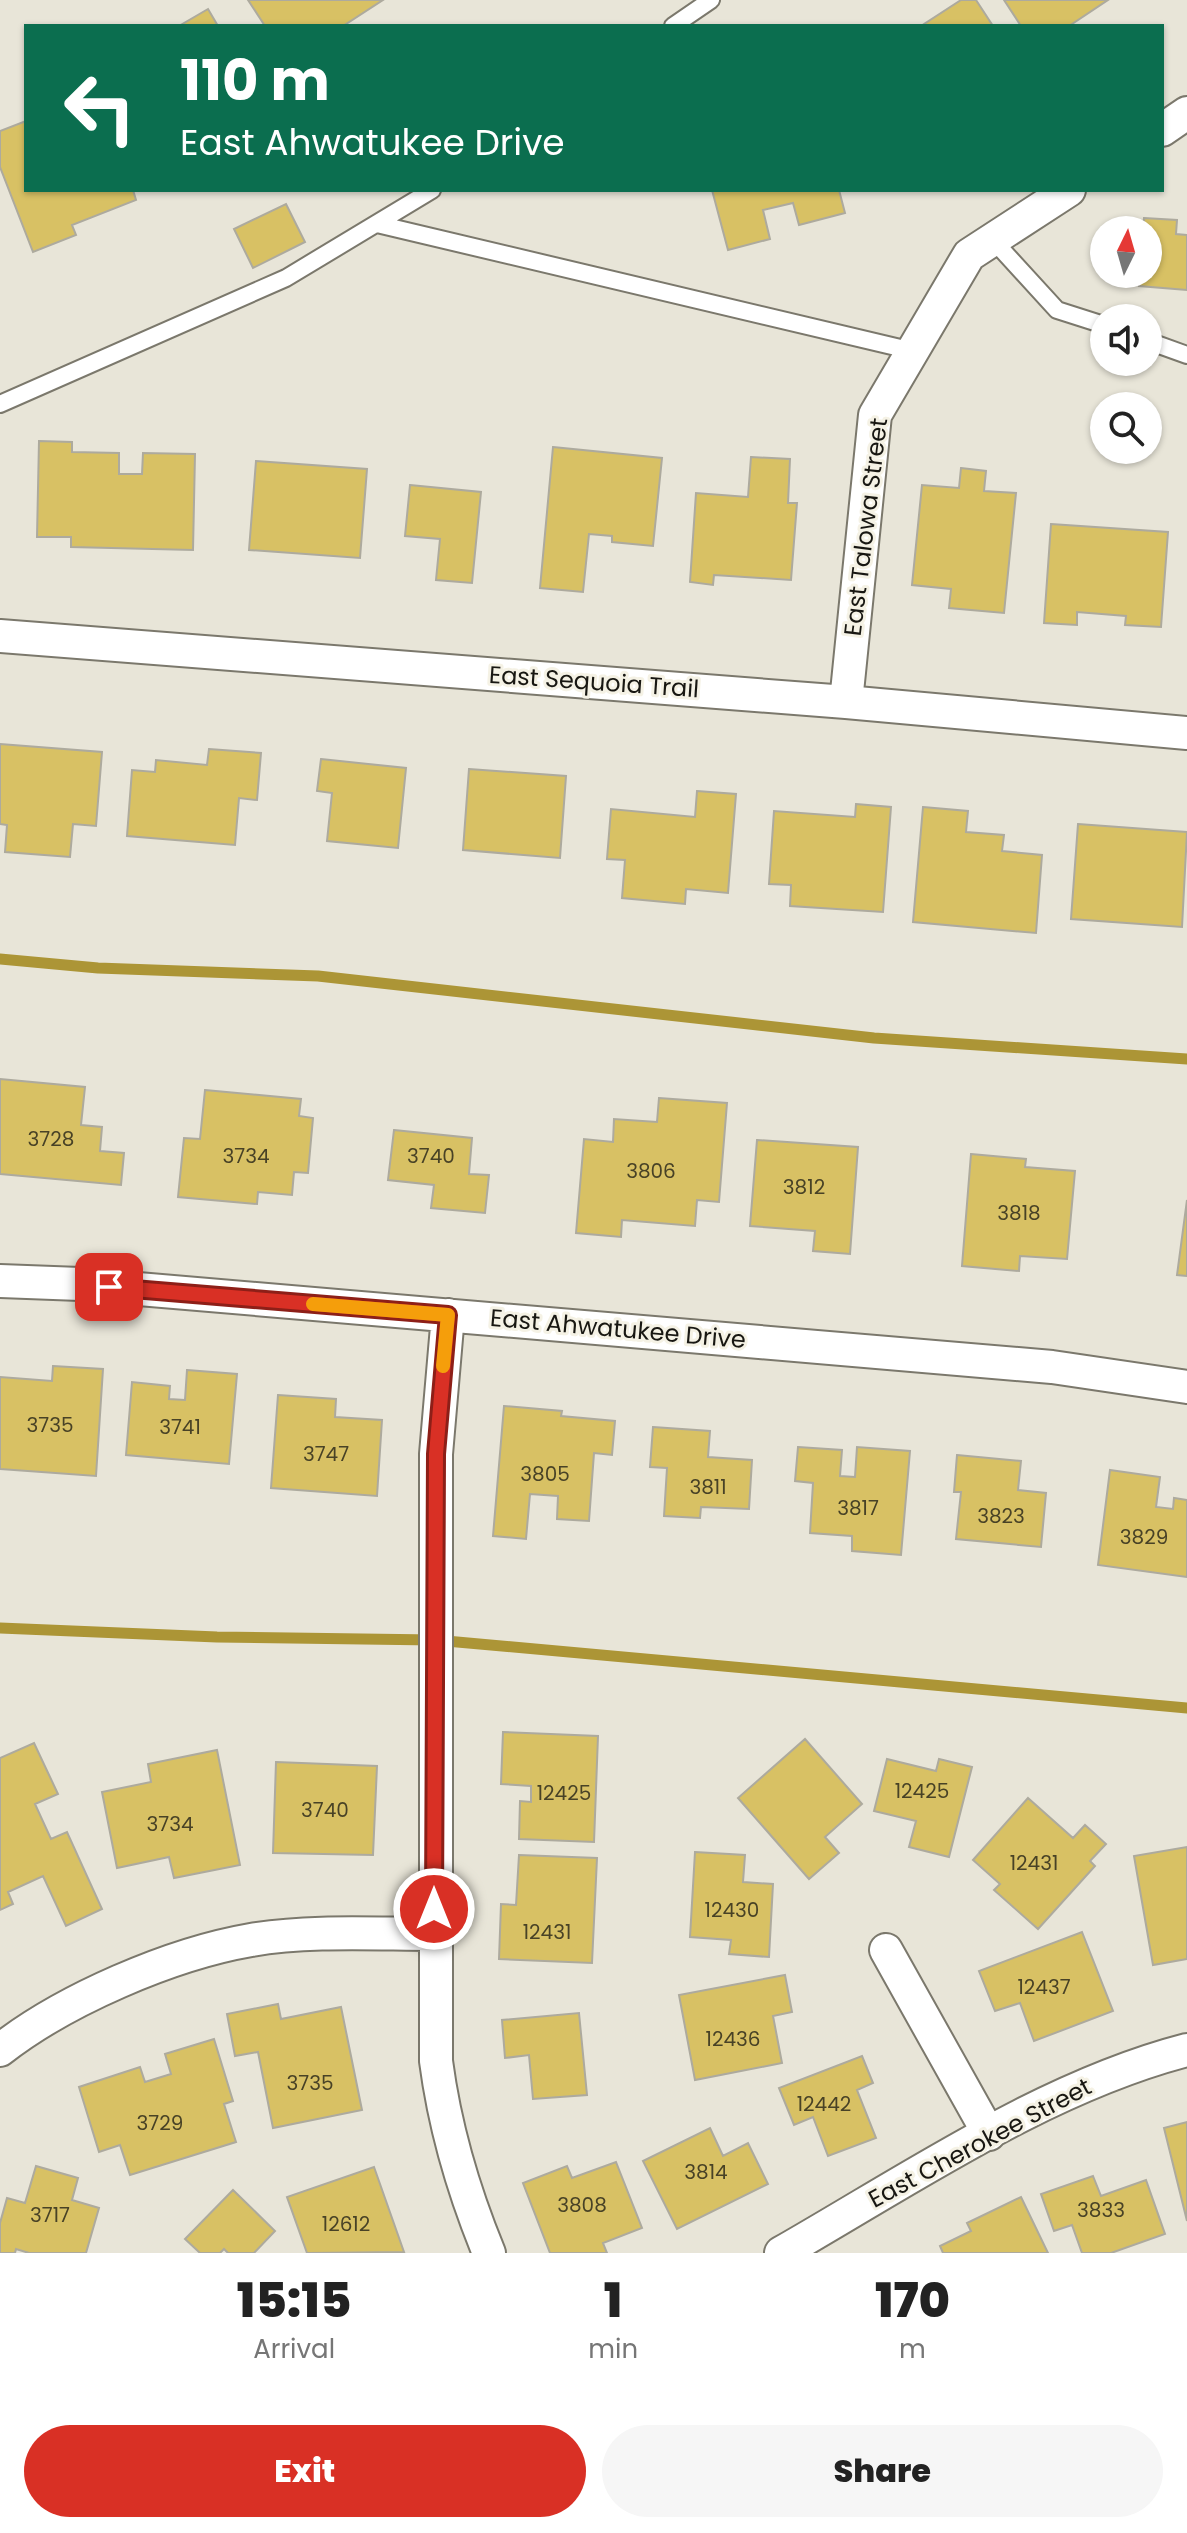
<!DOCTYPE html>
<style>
:root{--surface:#fff;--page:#f6f6f6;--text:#222;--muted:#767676;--accent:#d93025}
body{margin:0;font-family:Poppins,sans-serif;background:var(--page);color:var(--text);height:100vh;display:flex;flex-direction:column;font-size:30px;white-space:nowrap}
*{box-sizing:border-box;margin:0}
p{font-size:26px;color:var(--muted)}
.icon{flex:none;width:44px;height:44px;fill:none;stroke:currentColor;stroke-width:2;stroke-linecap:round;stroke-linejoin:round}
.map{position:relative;height:2253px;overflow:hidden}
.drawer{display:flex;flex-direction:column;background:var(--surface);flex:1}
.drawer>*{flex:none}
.guide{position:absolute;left:24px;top:24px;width:1140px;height:168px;border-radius:0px;box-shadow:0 2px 6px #0004;background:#0b6e4f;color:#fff;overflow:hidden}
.needle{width:52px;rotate:5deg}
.buttons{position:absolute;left:1090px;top:216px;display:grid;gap:16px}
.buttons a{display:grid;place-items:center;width:72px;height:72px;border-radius:50%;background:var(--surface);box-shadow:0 2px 6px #0004;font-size:40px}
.pin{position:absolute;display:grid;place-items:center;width:68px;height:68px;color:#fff;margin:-34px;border-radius:16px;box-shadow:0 4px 12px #0006}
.me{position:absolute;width:88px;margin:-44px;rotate:0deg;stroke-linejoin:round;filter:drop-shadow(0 0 6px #0008)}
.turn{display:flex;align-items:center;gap:28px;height:168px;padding:0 24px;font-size:36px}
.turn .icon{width:104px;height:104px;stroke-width:2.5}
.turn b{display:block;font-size:56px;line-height:68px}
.eta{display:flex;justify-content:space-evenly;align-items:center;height:136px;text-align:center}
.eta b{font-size:48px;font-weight:800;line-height:56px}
.cta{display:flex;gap:16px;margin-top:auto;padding:16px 24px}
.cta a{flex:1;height:92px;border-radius:48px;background:var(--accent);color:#fff;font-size:32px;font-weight:800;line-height:92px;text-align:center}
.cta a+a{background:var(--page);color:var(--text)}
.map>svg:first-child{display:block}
</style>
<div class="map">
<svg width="1187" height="2253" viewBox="0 0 1187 2253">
<rect width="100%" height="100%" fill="#e8e5d8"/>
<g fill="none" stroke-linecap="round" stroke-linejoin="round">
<!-- stream -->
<path stroke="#ac9536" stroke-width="11" d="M0,959l98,9 220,8 556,62 313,21
M0,1628l217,9 218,3 752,68"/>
</g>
<!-- building -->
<path fill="#d8c164" stroke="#adaa9e" stroke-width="2" d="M248,0h135l-40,26h-78z
M961,0h15l17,26h-72z
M1004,0h104l-39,26h-48z
M208,9l10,17h-39z
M26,121v69h107l3,10 -64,25 4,10 -43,17 -33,-85v-36z
M712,190h127l6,23 -46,12 -6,-22 -30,7 7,29 -42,11z
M286,204l19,38 -52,26 -19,-39z
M1144,218l33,2 -1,14 11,1v55l-48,-4 1,-12h8v-44h-5z
M39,441l33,1v10l47,1v21h23l1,-21 52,1 -2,96 -122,-3v-10h-34z
M553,447l109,11 -9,88 -41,-4v-6l-23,-2 -6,58 -43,-4z
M751,457l39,2 -2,44h9l-6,77 -77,-5 -1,10 -23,-3 6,-89 52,4z
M256,461l111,8 -7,89 -111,-8z
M961,468l25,3 -2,20 32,2 -12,120 -55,-5 2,-19 -39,-4 10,-100 37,3z
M410,485l71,7 -9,91 -36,-3 4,-41 -35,-3z
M1051,524l117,8 -7,95 -36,-2 1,-9 -49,-4v13l-33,-2z
M0,744l102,8 -6,74 -23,-2 -3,33 -65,-5 2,-27 -7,-1z
M209,749l52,4 -4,47 -18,-2 -4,47 -108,-9 5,-66 23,2 1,-12 51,5z
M321,759l85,9 -8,80 -71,-7 5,-48 -15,-2z
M469,769l97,7 -6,82 -97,-8z
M697,791l39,3 -8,99 -42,-4 -1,15 -63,-6 3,-38 -18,-1 4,-50 84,8z
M856,804l35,3 -8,105 -93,-6 1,-21 -22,-1 5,-73 81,6z
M923,807l45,4 -2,21 38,3 -2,16 40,4 -6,78 -123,-11z
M1078,824l109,8 -5,95 -111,-8z
M0,1079l85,8 -4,38 21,2 -2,24 24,2 -3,32 -121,-11z
M205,1090l96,9 -2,17 14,2 -5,55 -14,-1 -2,23 -34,-3 -1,12 -79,-7 6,-59 16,1z
M659,1098l68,5 -8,99 -22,-2 -2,26 -73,-6 -1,17 -45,-4 8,-94 29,3 1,-23 43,3z
M394,1130l78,8 -3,36 20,1 -4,38 -54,-5 3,-23 -46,-5z
M757,1140l101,7 -8,107 -37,-3 2,-20 -65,-5z
M971,1154l55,5 -1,8 50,4 -8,88 -47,-3 -1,15 -57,-5z
M1187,1200v76l-10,-1z
M53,1366l50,3 -7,107 -96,-7v-92l52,4z
M187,1370l50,4 -8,90 -103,-9 6,-73 38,4 -1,13 16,1z
M278,1395l58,4 -1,18 47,3 -5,76 -106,-8z
M504,1406l58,5 -1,5 54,5 -3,34 -18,-2 -5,68 -32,-2 1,-23 -28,-2 -4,45 -33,-3z
M653,1427l57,4 -2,26 44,3 -3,49 -48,-2 -1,11 -36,-2 3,-48 -17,-1z
M798,1447l44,3 -2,26 15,1 2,-30 53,4 -9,104 -49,-4v-15l-42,-3 3,-50 -18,-2z
M957,1455l64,6 -3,29 28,3 -5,54 -85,-8 5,-47h-7z
M1110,1470l50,7 -4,30 17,2 1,-11 13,2v77l-89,-12z
M503,1732l95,4 -4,106 -75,-3 1,-38 11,1v-16l-30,-2z
M805,1739l57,65 -37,33 14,16 -30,26 -71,-81z
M34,1743l24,51 -23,10 16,35 16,-7 35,77 -36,17 -23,-50 -35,16 5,12 -13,6v-152z
M217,1750l23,115 -66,13 -5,-21 -52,11 -15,-76 49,-10 -3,-18z
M887,1759l49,12 3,-12 33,8 -23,90 -40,-10 7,-26 -42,-10z
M276,1762l101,4 -4,89 -100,-2z
M1028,1798l45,40 12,-13 21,19 -16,17 5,5 -57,63 -44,-39 6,-6 -27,-24z
M1187,1847v112l-34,6 -19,-109z
M695,1852l50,3 -2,27 30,2 -4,73 -40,-3 2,-14 -41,-3z
M519,1855l78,3 -5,105 -93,-4 2,-55 15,1z
M1082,1932l31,79 -79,30 -14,-38 -25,8 -16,-40z
M785,1975l7,37 -19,4 9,47 -87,17 -16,-85z
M278,2004l3,15 60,-12 21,103 -89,18 -15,-76 -23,4 -8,-42z
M579,2013l8,82 -54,4 -4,-44 -24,3 -3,-38z
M214,2039l19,62 -9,3 12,38 -106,33 -10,-30 -21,7 -20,-65 61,-20 5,15 26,-8 -6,-20z
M862,2056l11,27 -16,7 19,48 -48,18 -15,-39 -19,8 -15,-37z
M1187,2122v99l-23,-93z
M710,2128l13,28 25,-13 20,41 -91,45 -34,-68z
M616,2162l26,66 -39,15 4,10h-57l-27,-70 44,-17 5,12z
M36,2166l42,12 -6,22 27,8 -13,45h-57l-13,-4 -1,4h-15v-30l7,-25 18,5z
M374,2167l30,85 -97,1 -20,-56z
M1093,2176l8,20 45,-16 19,54 -54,19h-29l-10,-28 -18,6 -13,-37z
M233,2190l42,41 -21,22h-26l-4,-4 -4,4h-20l-15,-14z
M1021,2197l27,56h-105l-3,-7 31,-15 -4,-8z"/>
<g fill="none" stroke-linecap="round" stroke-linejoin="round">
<defs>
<path id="service" d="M673,26l38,-26
M377,224l536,127
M993,240l64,70 47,15
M1148,341l39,14
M0,404l286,-126 146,-88"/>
<path id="minor" d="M1162,130l25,-17
M0,636l846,66 341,31
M846,702l29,-287 94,-160 100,-65
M0,1281l80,3 972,83 135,20
M448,1315l-12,139v607c9,68 27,129 53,192
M886,1950l103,184
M0,2050c64,-50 170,-96 251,-110 60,-10 122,-6 183,-6
M781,2253c128,-73 263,-166 406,-203"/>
</defs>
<!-- service casing -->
<use href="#service" stroke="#7b786c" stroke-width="20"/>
<!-- minor casing -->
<use href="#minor" stroke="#7b786c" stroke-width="36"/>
<!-- service -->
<use href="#service" stroke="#fff" stroke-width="16"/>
<!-- minor -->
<use href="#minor" stroke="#fff" stroke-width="32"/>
</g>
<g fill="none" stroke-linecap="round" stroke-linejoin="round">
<defs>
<path id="route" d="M109,1287l339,28 -12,139 -2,455"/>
</defs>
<!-- route casing -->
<use href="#route" stroke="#8d1f18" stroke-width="20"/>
<!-- route -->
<use href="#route" stroke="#d93025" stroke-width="14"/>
<!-- slow -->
<path stroke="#f59e0b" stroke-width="14" d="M313,1304l135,11 -5,51"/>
</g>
<g text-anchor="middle" stroke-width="6" stroke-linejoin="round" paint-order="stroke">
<!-- number labels -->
<g font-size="20" fill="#484226">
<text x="51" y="1146">3728</text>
<text x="246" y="1163">3734</text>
<text x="431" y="1163">3740</text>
<text x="651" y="1178">3806</text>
<text x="804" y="1194">3812</text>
<text x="1019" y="1220">3818</text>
<text x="50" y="1432">3735</text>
<text x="180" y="1434">3741</text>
<text x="326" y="1461">3747</text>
<text x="545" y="1481">3805</text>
<text x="708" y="1494">3811</text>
<text x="858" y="1515">3817</text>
<text x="1001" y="1523">3823</text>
<text x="1144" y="1544">3829</text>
<text x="922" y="1798">12425</text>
<text x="564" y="1800">12425</text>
<text x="325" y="1817">3740</text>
<text x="170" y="1831">3734</text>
<text x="1034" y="1870">12431</text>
<text x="732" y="1917">12430</text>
<text x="547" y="1939">12431</text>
<text x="1044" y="1994">12437</text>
<text x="733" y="2046">12436</text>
<text x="310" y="2090">3735</text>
<text x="824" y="2111">12442</text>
<text x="160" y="2130">3729</text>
<text x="706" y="2179">3814</text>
<text x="582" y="2212">3808</text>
<text x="1101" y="2217">3833</text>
<text x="50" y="2222">3717</text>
<text x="346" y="2231">12612</text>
</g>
<!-- street labels -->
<g font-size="24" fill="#181712" stroke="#f5f2e5">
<text transform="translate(866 527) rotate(-83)" y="8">East Talowa Street</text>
<text transform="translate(594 682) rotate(4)" y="8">East Sequoia Trail</text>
<text transform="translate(618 1329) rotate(5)" y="8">East Ahwatukee Drive</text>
<text transform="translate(980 2143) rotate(-28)" y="8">East Cherokee Street</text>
</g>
</g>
</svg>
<div class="buttons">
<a><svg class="needle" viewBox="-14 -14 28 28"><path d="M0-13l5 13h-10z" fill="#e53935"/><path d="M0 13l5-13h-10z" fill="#767676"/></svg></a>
<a><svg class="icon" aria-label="sound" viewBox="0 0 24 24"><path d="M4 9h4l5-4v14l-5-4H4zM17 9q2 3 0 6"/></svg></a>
<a><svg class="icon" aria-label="search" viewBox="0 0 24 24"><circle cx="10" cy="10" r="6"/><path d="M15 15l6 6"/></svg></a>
</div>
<div class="pin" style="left:109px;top:1287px;background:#d93025"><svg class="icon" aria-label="arrive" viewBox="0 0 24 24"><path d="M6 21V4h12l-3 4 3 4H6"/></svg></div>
<svg class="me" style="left:434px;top:1909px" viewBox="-20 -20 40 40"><circle r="17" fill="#d93025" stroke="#fff" stroke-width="3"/><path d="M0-11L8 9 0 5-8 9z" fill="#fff"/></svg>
<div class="guide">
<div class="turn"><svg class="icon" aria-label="left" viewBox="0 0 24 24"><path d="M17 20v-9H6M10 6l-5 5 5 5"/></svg><div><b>110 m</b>East Ahwatukee Drive</div></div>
</div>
</div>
<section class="drawer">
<div class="eta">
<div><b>15:15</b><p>Arrival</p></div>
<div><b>1</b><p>min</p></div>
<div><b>170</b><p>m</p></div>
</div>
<div class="cta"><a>Exit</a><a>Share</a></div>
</section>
